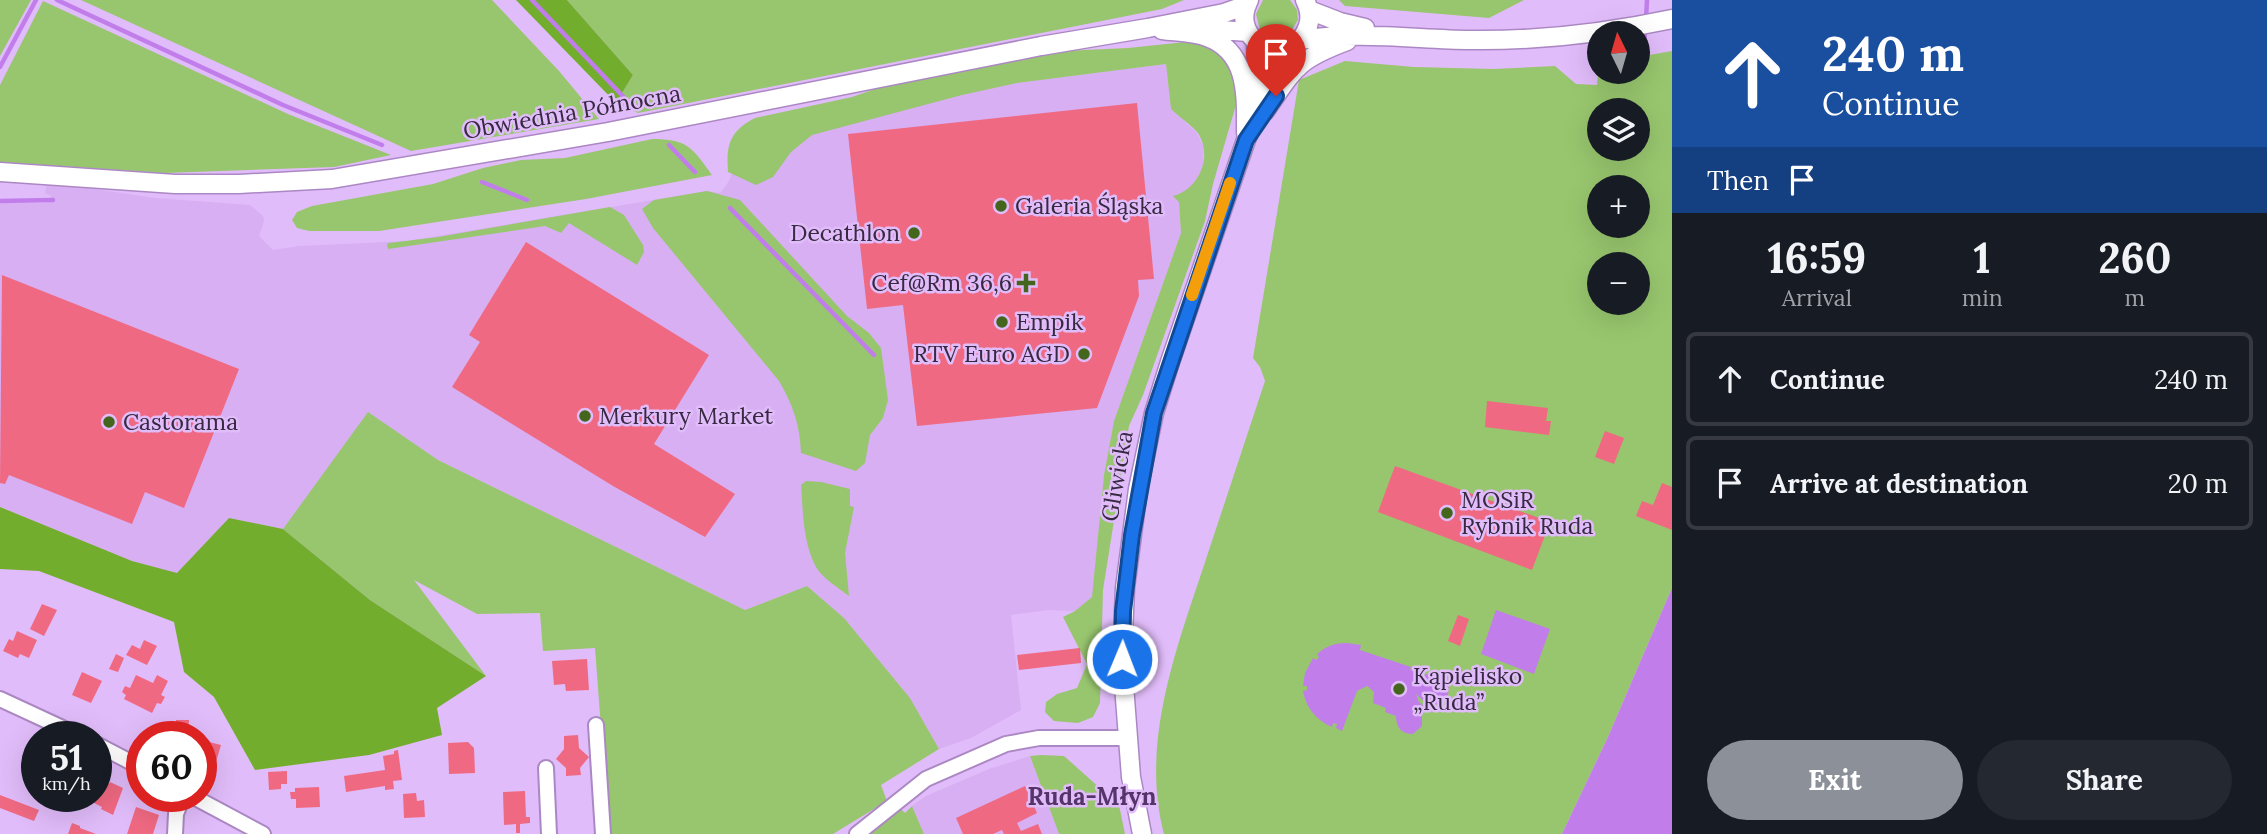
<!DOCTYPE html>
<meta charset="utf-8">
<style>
:root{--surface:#171b24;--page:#242831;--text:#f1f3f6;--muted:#9ea1a6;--line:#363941;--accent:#8c9099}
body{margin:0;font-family:Lora,serif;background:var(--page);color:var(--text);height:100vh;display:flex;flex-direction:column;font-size:26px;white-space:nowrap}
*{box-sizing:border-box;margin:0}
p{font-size:23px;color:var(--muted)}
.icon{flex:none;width:38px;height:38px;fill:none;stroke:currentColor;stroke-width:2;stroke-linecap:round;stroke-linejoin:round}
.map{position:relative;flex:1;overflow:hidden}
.side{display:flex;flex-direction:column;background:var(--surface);width:595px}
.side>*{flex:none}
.hud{background:#1a4fa0;color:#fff;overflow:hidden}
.needle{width:46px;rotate:355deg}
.fabs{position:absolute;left:1587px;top:21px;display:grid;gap:14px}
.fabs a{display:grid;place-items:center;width:63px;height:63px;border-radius:50%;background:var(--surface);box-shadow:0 7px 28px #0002;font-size:35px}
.speed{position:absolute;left:21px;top:721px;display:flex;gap:14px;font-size:35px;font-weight:700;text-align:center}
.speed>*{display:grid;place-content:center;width:91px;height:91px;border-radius:50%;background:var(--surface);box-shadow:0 7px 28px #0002;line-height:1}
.speed small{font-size:18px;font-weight:400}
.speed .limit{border:10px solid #d22;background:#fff;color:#111}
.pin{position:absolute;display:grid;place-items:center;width:60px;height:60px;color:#fff;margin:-72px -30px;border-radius:50% 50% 50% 0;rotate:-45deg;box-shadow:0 0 7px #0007}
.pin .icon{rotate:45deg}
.me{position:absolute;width:77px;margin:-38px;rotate:1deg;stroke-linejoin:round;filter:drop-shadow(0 0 5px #0008)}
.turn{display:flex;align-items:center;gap:24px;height:147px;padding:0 35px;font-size:32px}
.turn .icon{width:91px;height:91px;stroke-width:2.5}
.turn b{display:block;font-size:49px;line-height:60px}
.then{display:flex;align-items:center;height:66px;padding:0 35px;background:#0003;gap:14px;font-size:26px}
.eta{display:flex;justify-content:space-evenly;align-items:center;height:119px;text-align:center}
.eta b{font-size:42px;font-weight:800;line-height:49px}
.primary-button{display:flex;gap:14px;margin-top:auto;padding:14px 35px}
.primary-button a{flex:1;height:80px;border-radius:42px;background:var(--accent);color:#fff;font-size:28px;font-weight:800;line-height:80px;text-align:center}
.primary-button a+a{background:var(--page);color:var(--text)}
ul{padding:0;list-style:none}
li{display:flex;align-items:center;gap:21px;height:94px;margin:0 14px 10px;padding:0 21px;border:4px solid var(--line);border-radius:10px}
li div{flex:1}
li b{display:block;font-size:26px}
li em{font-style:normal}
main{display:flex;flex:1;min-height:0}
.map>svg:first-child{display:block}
</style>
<main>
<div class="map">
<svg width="1672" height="834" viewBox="0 0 1672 834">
<rect width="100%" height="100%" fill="#e1bcfa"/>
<!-- built -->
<path fill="#d8aff3" d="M1166,64l5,45 25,23 8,15 -1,17 -6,17 -15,13 -3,8 2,31 -67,188 -10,54 -13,137 -42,-2 -38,5 10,95 -50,28 -32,11 -29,-51 -66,-80 -37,-32 -62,24 -307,-150 -69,-47 -86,116 -54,-11 -52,56 -45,-13 -132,-54v-304h46l5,-7 -6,-3 2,-11 108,16 95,7 13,11 1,5 -5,15 14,14 26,-4 109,-5 299,-50 13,2 9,-12 17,-47 105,-17 166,-34z
M1030,756l29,78h-135l-12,-28 14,-10 63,-27z"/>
<!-- green -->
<path fill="#98c66e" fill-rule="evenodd" d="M0,0h31l-31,56z
M81,0h411l67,71 40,48 -188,32z
M567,0h617l-22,9 -524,104 -22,-10 17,-28z
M1263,0h27l7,10 1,10 -9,14 -15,3 -14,-7 -4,-16z
M1339,0h185l-35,18 -144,-12z
M43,1l245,113 103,41 -57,12 -169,6 -165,-11v-77z
M1195,41l21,9 19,26 3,22 -25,86 -8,37 -62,174 -14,31 -26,164 -3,113 -7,14 -15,6 -24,-2 -9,-9 1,-10 11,-8 20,-6 10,-24 -24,-47 12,-6 17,-14 12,-122 10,-54 67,-188 -2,-31 -6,-6c26,-6 41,-41 24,-64 -7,-8 -18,-15 -26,-23l-5,-45 -149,19 -55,12 -150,40 -21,17 -18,25 -17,8 -28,-13c-2,-28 2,-41 27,-54l97,-21 46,-16 86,-16 78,-14 66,-3z
M1672,51v537l-64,149 -46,97h-398c-25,-94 15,-192 44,-281 19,-57 38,-115 57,-172l-5,-14 -7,-9 46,-278 46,-19 69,6 79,2 62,-3 21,18 21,1 2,-24 1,11h38v-15zM1600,110h38v39h-38zM1600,187h38v39h-38zM1600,264h38v39h-38z
M652,139c35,0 40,8 60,36l-126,24 -207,32h-70l-12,-3 -5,-8 5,-8 15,-6 121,-22 50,-16 38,-8 44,-2z
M707,191l33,9 107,116 22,17 12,15 7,52 -5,18 -13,17 -5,28 -9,8 -55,-18c-1,-28 -8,-48 -22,-72l-126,-153 -11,-19 12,-9z
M610,207l14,8 19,30 1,7 -7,13 -68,-42 -8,10 -16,-7 -157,23 -1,-5 2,-1 49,-6z
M368,412l70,48 307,150 62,-24 37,32 66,80 29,51 -58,36 6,16 -54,33h-224l-14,-186 -52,3 -3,-38 -63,1 -63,-34 72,96 -116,-76 -87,-71z
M806,481l15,1 29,7v17l4,1 -9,46 4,43c-10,-8 -27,-18 -33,-29 -13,-24 -13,-55 -15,-82z
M1041,755l23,1 55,49 6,29h-66l-29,-78z
M912,806l12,28h-58l35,-25 4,4z"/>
<!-- forest -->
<path fill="#73ad2d" d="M516,0h51l66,75 -17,28z
M0,507l132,54 45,12 52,-55 54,11 87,71 116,76 -49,32 5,27 -73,20 -114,15 -41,-73 -30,-25 -10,-50 -135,-51 -39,-2z"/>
<!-- water -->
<path fill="#c17eeb" d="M1672,588v246h-110l46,-97z
M1496,610l54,19 -16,45 -53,-20z
M1347,643l14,2 -1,5 51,17 -1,2 6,3 -3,10 3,3c6,-10 13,-15 25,-10l8,8 -1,13c-12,16 -23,7 -32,-2l3,8 8,7 -5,6v11l-9,8c-12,0 -17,-7 -17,-18l-11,-4 1,-4 -13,-5 1,-11 -7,-6 -10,5 -15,40 -6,-3 1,-4 -4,-1 -1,4c-16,-7 -26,-19 -29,-36l4,-1v-4h-4l2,-13 8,-15 3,2 3,-3 -2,-3c9,-8 18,-11 30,-11z"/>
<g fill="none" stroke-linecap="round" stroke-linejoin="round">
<!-- stream -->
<path stroke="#c17eeb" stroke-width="4.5" d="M57,0l226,105 99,40
M532,0l101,107
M1646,19l1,-19
M1644,55l1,-27
M0,67l36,-67
M669,145l26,27
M482,182l45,18
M0,201l53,-1
M730,208l144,147"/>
</g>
<!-- building -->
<path fill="#f06982" d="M1137,103l17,176 -16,1 1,16 -42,112 -180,18 -14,-121 -36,4 -19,-175z
M526,242l183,113 -55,89 81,50 -30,43 -92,-51 -161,-99 28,-45 -11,-7z
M2,275l237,94 -55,139 -39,-16 -13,32 -123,-49 -4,9 -5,-1z
M1487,401l61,7 -2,13h5l-2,14 -64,-8z
M1605,431l19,7 -10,26 -19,-7z
M1395,466l155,56 -18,48 -154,-58z
M1662,483l10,4v43l-36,-14 6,-15 11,4z
M42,604l15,6 -13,26 -14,-7z
M1458,615l11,4 -9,27 -12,-5z
M17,631l20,9 -8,18 -9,-4 -2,4 -15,-7 6,-12 4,2z
M144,640l13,6 -10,19 -21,-10 6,-10 8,4z
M1080,648l1,15 -62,7 -2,-15z
M116,654l8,4 -6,14 -9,-3z
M587,659l2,31 -23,1 -1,-7 -11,1 -2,-24z
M82,672l20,9 -11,22 -19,-8z
M136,675l17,8 4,-8 11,6 -7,14 4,2 -4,7 -4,-1 -5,10 -28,-14 2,-4 -4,-3 3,-6 5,2z
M176,720h13l-1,10h-5v7h-7z
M578,735l1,13 10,9 -9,11 1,7 -15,1v-8l-10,-9 8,-10v-13z
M205,741l16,4 -5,17 -5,-1 -4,14 -6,-2v-23z
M468,742l6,6 1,25 -26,1 -1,-31z
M398,750l4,30 -9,1 1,8 -9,1v-4l-39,6 -2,-16 41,-6 -2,-14 11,-2v-3z
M287,771v13h-6v5l-12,1 -1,-18z
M96,776l13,8 1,-2 13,6 -10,27 -12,-6 1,-2 -22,-11h16z
M1025,786l12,27 -20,10 4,8 17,-7 4,10h-38l-2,-4 -9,4h-30l-7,-16z
M319,787l1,20 -24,1v-9h-5l-1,-7h5v-4z
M525,791l1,26h4v6l-10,1v9h-4v-9l-12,1 -1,-33z
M416,793l1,8 7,-1 1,17 -21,1 -1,-24z
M0,795l39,15 -5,11 -34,-13z
M136,807l23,8 -6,19h-26z
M72,823l8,3v2l16,6h-28z"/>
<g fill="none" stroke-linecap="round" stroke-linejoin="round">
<defs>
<path id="minor" d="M0,699l82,38
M596,725l7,109
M96,744l46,24
M546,768l3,66
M192,796l71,38
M175,834l1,-20 7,-18
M857,834l69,-55 80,-35 33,-6h88"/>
<path id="major" d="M1249,0c-23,44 45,70 59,26 3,-9 1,-18 -3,-26
M1309,10l31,12 25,6
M1193,28l55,4
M1162,30c15,2 31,2 45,7 42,15 39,59 39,96
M1300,40c57,-9 113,-1 170,0 68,1 136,-7 202,-21
M1252,104l5,-29 -1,-33
M1265,111c30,-43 31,-51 82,-70
M0,172l175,12h64l93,-5 276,-47 433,-86 107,-18 76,-15 23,-8
M1142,834l-11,-57 -9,-118 3,-71 13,-99 16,-76 16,-51 76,-222 38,-91"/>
</defs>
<!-- minor casing -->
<use href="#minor" stroke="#ab88c3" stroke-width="18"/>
<!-- major casing -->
<use href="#major" stroke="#ab88c3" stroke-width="21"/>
<!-- minor -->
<use href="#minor" stroke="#fff" stroke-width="14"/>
<!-- major -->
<use href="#major" stroke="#fff" stroke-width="18"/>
</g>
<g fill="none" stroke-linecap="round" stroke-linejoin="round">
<defs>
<path id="route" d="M1122,659l1,-48 9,-76 22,-122 92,-273 30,-44"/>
</defs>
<!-- route casing -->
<use href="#route" stroke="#114b97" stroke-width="18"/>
<!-- route -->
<use href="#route" stroke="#1a73e8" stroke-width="12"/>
<!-- slow -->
<path stroke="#f59e0b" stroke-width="12" d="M1192,295l38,-112"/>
</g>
<!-- markers -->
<g fill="#43651c" stroke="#e1bcfa" stroke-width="2.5">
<circle cx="1001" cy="206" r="7"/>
<circle cx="914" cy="233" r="7"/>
<path d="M1022.5 272.5h7v7h7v7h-7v7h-7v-7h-7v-7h7z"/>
<circle cx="1002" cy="322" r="7"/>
<circle cx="1084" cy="354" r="7"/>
<circle cx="585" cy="416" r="7"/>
<circle cx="109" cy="422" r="7"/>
<circle cx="1447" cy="513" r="7"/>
<circle cx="1399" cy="689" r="7"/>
</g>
<g text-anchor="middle" stroke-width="5" stroke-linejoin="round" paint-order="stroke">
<!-- street labels -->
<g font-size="23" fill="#372941" stroke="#e1bcfa">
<text transform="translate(572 112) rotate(-10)" y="8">Obwiednia Północna</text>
<text transform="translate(1117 476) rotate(-80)" y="8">Gliwicka</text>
</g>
<!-- poi labels -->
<g font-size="23" fill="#372941" stroke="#e1bcfa" text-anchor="start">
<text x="1015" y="214">Galeria Śląska</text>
<text x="900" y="241" text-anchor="end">Decathlon</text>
<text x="1012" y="291" text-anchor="end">Cef@Rm 36,6</text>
<text x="1016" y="330">Empik</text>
<text x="1070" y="362" text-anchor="end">RTV Euro AGD</text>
<text x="599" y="424">Merkury Market</text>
<text x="123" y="430">Castorama</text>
<text x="1461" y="508">MOSiR<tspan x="1461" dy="26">Rybnik Ruda</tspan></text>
<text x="1413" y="684">Kąpielisko<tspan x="1413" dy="26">„Ruda”</tspan></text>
</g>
<!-- neighbourhood labels -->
<g font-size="24" font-weight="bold" fill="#553469" stroke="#e1bcfa">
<text x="1092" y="805">Ruda-Młyn</text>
</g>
</g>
</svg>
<div class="fabs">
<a><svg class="needle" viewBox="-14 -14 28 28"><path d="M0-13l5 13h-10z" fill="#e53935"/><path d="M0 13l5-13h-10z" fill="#9ea1a6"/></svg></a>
<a><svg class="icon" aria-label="layers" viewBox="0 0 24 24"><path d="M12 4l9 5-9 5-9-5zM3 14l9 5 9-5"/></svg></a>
<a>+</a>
<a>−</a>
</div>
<div class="speed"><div>51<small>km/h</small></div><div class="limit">60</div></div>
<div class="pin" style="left:1276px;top:96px;background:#d93025"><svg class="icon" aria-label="arrive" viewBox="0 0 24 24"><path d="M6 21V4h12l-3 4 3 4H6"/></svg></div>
<svg class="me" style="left:1122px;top:659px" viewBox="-20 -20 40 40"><circle r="17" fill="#1a73e8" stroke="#fff" stroke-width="3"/><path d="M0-11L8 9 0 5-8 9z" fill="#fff"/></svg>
</div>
<section class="side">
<div class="hud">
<div class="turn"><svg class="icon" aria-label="ahead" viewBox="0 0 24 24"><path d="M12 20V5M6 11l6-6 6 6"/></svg><div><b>240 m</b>Continue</div></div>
<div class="then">Then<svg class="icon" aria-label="arrive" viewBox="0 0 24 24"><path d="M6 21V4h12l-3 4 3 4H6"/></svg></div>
</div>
<div class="eta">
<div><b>16:59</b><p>Arrival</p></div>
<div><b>1</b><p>min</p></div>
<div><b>260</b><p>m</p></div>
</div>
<ul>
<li><svg class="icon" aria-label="ahead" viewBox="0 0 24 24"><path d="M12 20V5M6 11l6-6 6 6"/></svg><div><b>Continue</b></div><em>240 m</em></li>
<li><svg class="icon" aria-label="arrive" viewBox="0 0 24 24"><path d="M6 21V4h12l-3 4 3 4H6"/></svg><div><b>Arrive at destination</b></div><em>20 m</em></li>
</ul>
<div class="primary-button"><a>Exit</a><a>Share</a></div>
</section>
</main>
